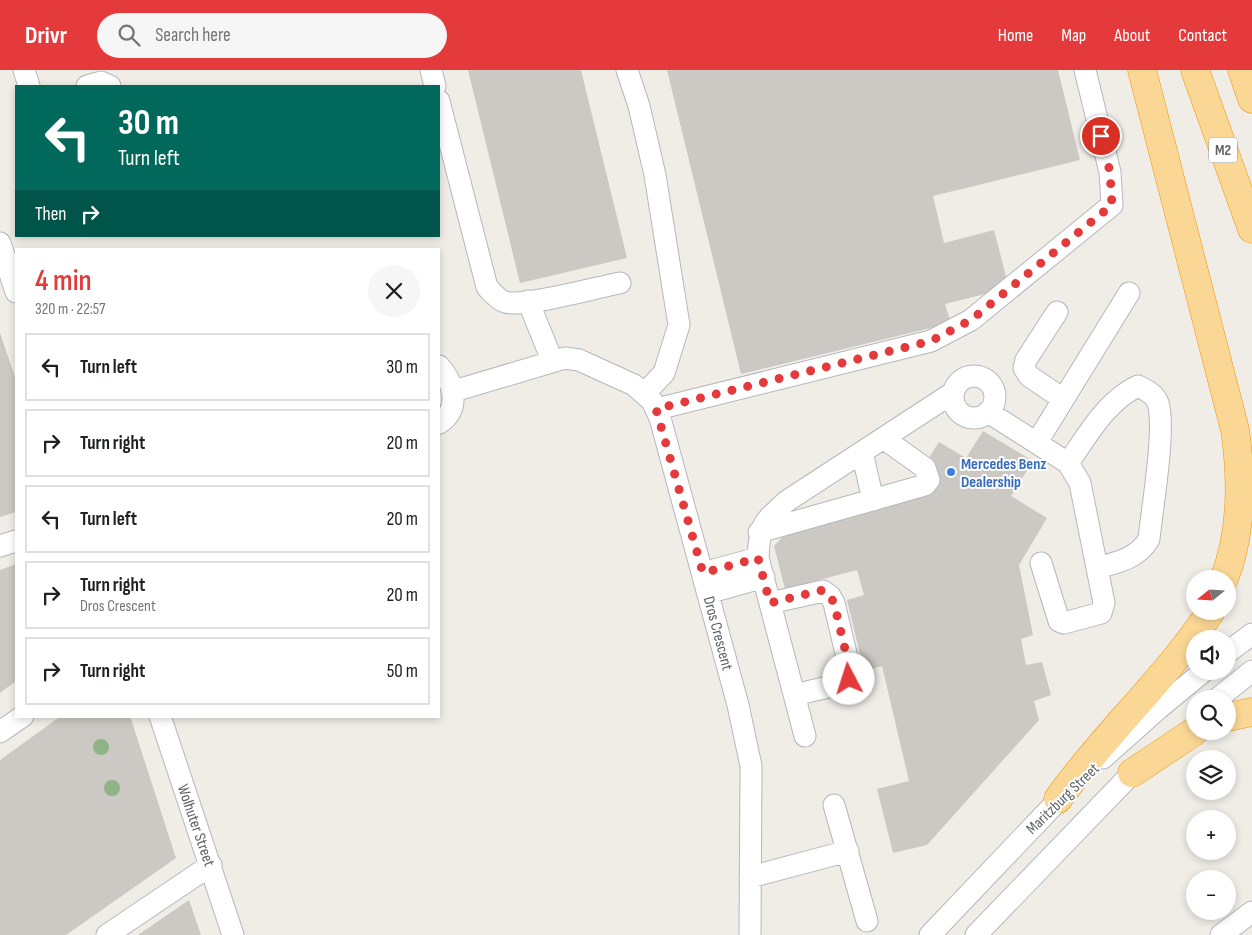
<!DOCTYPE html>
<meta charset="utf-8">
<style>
:root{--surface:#fff;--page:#f6f6f6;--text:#202124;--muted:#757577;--line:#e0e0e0;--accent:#e43a3c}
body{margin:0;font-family:"Sofia Sans Condensed",sans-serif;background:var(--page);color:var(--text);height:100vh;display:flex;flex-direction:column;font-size:19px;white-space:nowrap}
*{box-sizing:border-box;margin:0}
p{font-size:16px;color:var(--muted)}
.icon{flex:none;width:28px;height:28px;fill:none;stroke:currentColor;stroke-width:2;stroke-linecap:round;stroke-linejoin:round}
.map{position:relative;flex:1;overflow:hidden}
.sheet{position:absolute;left:15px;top:178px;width:425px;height:470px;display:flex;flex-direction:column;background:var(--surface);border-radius:0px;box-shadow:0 2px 8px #0003}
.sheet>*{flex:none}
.guide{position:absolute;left:15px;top:15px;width:425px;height:152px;border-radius:0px;box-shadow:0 2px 8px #0003;background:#00695c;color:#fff;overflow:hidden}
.needle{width:32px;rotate:252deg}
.fabs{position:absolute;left:1186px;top:500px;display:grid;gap:10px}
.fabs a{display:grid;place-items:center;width:50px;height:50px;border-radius:50%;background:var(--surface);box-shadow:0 2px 8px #0003;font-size:25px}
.pin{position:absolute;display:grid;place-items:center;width:42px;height:42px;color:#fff;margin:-21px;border:2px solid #fff;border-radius:50%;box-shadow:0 1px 5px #0007}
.me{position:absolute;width:55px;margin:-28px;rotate:355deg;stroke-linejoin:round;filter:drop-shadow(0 0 4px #0008)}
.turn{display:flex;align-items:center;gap:18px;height:105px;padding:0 20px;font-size:22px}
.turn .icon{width:65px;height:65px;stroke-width:2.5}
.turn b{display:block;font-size:35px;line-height:42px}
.then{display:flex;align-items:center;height:48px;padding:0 20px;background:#0003;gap:10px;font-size:19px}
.round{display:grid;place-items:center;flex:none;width:52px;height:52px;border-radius:26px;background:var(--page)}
.summary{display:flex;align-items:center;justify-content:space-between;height:85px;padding:0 20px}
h1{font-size:30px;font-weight:600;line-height:38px;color:var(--accent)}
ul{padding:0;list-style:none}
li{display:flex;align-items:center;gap:15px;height:68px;margin:0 10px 8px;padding:0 10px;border:2px solid var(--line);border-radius:0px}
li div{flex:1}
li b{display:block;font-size:19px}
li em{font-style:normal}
header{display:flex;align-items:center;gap:30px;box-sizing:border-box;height:70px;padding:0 25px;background:var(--accent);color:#fff}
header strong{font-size:24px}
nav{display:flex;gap:28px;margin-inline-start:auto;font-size:18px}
.search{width:350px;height:45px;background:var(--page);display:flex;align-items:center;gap:12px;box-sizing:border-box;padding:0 18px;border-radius:28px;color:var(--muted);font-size:19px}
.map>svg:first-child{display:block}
</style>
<header>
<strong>Drivr</strong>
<div class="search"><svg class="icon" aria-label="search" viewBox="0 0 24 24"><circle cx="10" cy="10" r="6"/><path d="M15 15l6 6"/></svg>Search here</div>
<nav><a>Home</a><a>Map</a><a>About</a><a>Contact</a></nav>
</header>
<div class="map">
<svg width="1252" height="865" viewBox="0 0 1252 865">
<rect width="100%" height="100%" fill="#f0ede7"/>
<!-- building -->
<path fill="#ccc8c4" d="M468,0h113l46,188 -107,25z
M667,0h391l22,90 -147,36 11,47 50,-13 15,58 -64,16 6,19 -210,51z
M0,263l16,47v132l-16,5z
M983,361l50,30 -22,35 36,22 -28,47 14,70 -12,4 5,26 16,-3 9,33 -17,6 5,19 -112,125 -34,8 -16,-64 32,-8 -27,-115 -18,5 -17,-71 17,-5 -7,-25 -72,19 -11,-43 15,-16 127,-52 23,-36 27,16z
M16,494v117l-16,12v-123z
M61,646h69l46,142 -110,77h-66v-175z
M189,830l12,35h-63z"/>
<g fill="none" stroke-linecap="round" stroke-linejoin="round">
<defs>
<path id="minor" d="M24,0l5,16
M431,0l4,16
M627,0l12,36 16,69 24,150 -15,48 -19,20
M87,16l14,-4 9,4
M439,31l48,186c5,5 11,13 18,15 19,6 92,-15 115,-19
M0,173l16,49
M528,231l24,59
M1057,242l-31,48 -2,8 5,8 34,23
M439,296c14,15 23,44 0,57
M953 327a21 21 0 1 1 42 0a21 21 0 1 1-42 0Z
M454,321l111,-33 14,2 55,25 18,16 8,17 78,287 13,61 -1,169
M657,339l274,-68 40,-21 141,-115 -2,-33 -25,-102
M988,342l80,51 12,20 24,120 -3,10 -37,10 -5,-2 -18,-58
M1037,372l92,-149
M862,382l11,48
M1068,393c20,-28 38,-62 70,-77 8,4 17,8 20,17 8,25 -6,106 -9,136 -12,20 -31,23 -52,29
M759,462l166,-47 4,-5 -4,-12 -42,-30
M0,476l16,-5
M703,503l55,-15
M708,523l56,-16
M770,533l53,-12 7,5 4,7 16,67 -1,9 -8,5 -47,11
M1228,582l24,-18
M1217,629l35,-28
M160,646l73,219
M0,662l23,-16
M805,666l-47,-178c2,-35 4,-34 29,-57l167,-109
M1103,688l56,-50 45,-37
M834,735l33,116
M750,807l98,-26
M107,865l104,-70
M930,865l139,-146
M976,865l166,-172
M1221,865l31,-23"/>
<path id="highway" d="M1142,0l93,360c7,49 8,101 -11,149
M1195,0l57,159
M1242,0l10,29
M1228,647l24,-5
M1132,703l63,-42
M1058,729c47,-66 108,-120 153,-188"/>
</defs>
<!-- minor casing -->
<use href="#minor" stroke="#b4b8bb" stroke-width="23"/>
<!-- highway casing -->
<use href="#highway" stroke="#f09308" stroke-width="29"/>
<!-- minor -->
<use href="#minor" stroke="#fff" stroke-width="21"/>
<!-- highway -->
<use href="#highway" stroke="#fad795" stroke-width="28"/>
</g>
<!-- trees -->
<g fill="#8db387">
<circle cx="101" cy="677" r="8"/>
<circle cx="112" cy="718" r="8"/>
</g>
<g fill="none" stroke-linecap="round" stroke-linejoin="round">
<!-- route -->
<path stroke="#e43a3c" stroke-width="9" stroke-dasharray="0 16.2" d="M849,609l1,-9 -16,-67 -4,-7 -7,-6 -53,13 -12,-45 -55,15 -47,-164 275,-68 40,-21 141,-115 -2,-33 -9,-36"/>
</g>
<!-- markers -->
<circle fill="#3f7fe0" stroke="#fff" stroke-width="2" cx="951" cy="402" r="5"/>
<g text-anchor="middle" stroke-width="4" stroke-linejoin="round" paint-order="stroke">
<!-- shield labels -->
<rect fill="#fff" stroke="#8f9295" stroke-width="1" x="1209" y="67.5" width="28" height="25" rx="4"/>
<g font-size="15" font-weight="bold" fill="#5f6367">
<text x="1223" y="85">M2</text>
</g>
<!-- shop labels -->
<g font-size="16" font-weight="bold" fill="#366cbe" stroke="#fff" text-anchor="start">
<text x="961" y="399">Mercedes Benz<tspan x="961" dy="18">Dealership</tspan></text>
</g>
<!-- street labels -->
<g font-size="16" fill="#5f6367" stroke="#fff">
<text transform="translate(719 563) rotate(75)" y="6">Dros Crescent</text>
<text transform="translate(1062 728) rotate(-44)" y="6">Maritzburg Street</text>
<text transform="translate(197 755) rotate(71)" y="6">Wolhuter Street</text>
</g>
</g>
</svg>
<div class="fabs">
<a><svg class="needle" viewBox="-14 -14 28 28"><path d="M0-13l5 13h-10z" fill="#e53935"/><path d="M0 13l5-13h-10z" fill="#757577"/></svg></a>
<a><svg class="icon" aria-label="sound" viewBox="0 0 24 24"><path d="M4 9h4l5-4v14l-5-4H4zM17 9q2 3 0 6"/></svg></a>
<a><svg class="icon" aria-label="search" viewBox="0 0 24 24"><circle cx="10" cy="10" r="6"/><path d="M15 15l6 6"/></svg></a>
<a><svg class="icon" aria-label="layers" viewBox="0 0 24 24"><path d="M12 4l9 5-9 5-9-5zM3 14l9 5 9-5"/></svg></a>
<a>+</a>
<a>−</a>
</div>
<div class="pin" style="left:1101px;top:66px;background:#d93025"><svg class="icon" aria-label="arrive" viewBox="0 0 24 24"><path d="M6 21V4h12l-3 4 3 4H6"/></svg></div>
<svg class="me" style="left:849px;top:609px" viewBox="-20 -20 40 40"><circle r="19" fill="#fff"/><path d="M0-13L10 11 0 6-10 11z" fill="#e43a3c"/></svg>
<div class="guide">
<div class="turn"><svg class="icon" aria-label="left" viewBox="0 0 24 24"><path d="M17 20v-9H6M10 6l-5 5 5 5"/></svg><div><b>30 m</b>Turn left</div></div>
<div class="then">Then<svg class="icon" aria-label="right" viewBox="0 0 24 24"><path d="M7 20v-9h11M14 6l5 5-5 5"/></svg></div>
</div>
<section class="sheet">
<div class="summary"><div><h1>4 min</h1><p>320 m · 22:57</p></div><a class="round"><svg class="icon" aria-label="close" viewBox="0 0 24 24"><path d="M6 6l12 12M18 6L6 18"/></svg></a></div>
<ul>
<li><svg class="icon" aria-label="left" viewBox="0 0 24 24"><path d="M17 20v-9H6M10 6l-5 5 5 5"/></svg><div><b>Turn left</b></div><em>30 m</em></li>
<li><svg class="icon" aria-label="right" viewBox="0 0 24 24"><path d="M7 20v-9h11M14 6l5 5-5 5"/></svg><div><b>Turn right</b></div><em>20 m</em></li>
<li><svg class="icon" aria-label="left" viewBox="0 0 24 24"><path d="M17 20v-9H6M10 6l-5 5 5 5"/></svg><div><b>Turn left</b></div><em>20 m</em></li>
<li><svg class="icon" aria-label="right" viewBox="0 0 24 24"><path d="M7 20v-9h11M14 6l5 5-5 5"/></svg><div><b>Turn right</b><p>Dros Crescent</p></div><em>20 m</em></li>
<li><svg class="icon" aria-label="right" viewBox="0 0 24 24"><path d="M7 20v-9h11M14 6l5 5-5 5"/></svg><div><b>Turn right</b></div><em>50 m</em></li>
</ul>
</section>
</div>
